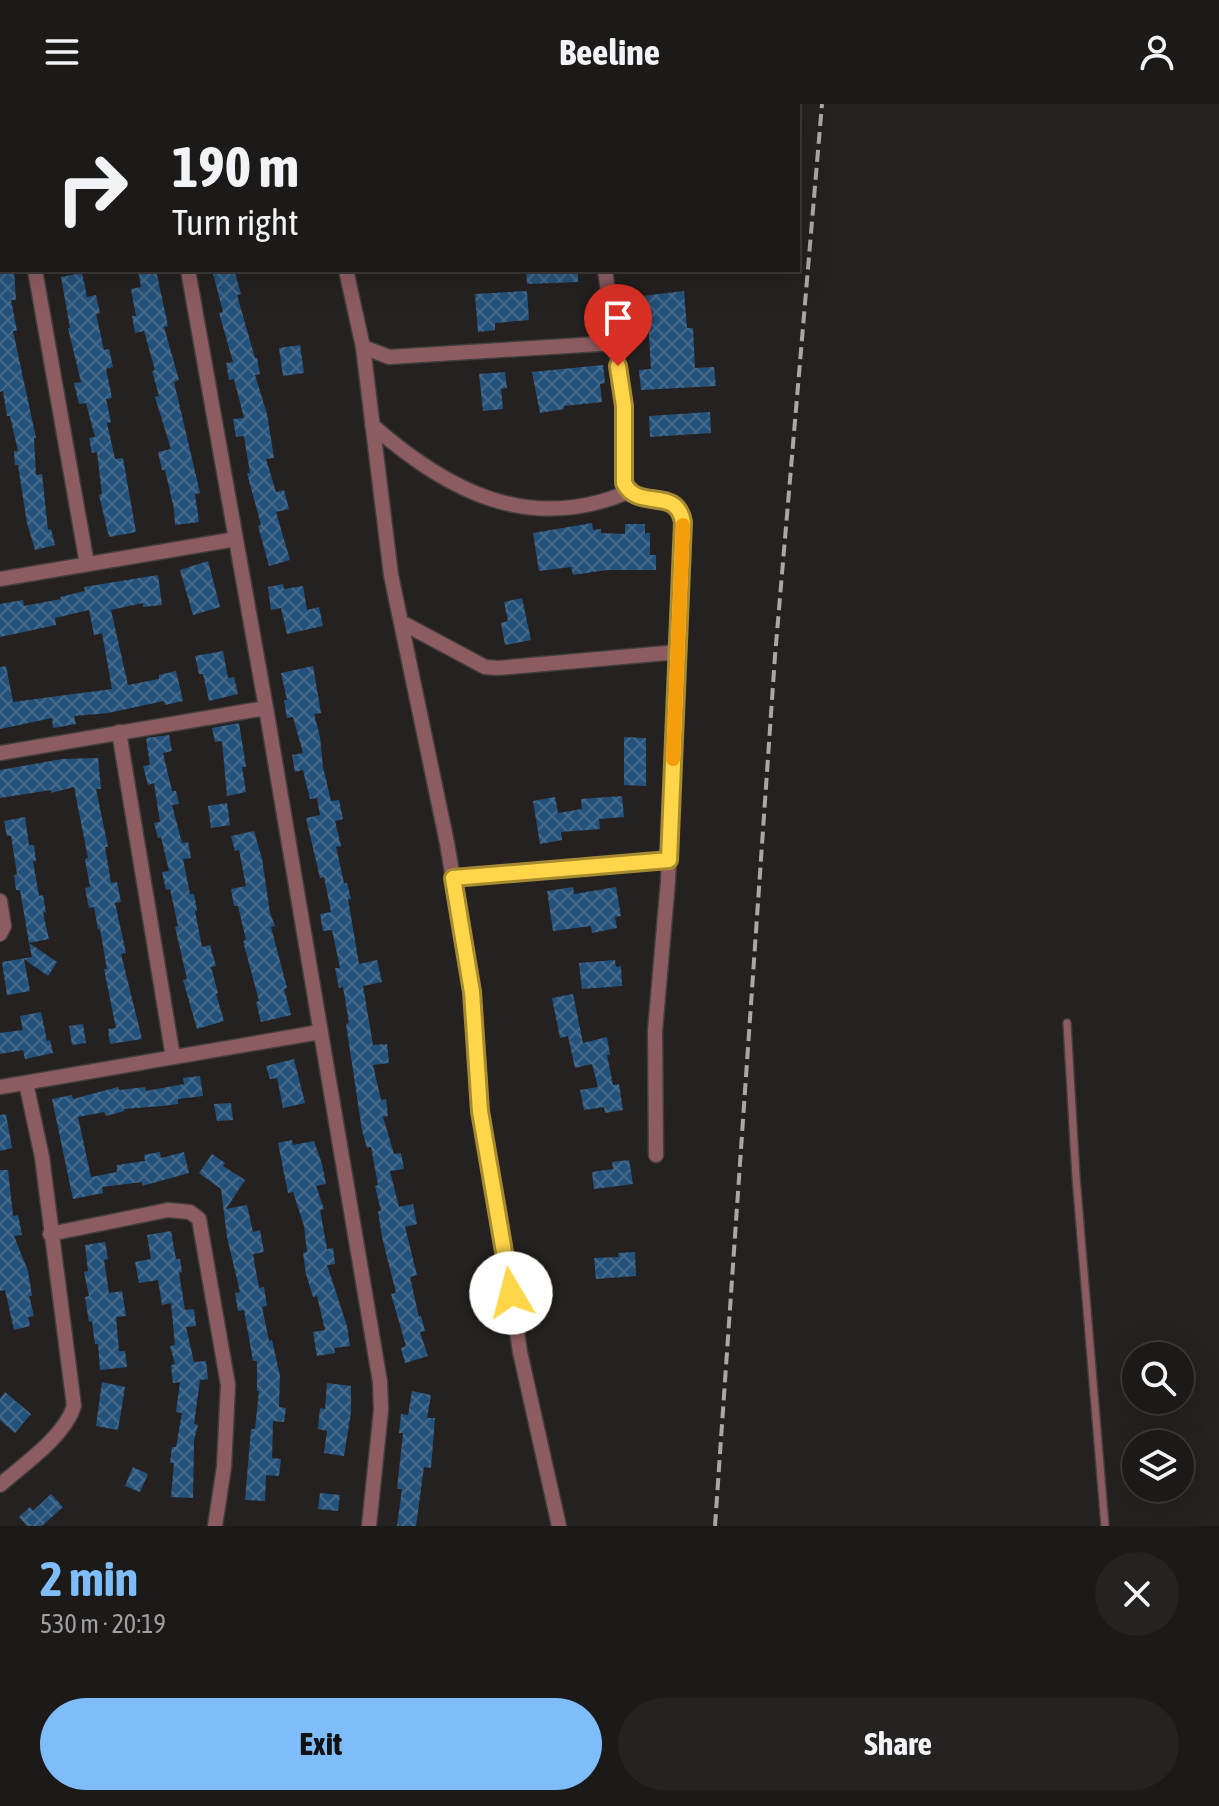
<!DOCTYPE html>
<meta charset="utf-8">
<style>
:root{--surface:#1c1919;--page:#252222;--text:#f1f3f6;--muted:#a0a0a2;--line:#3a3838;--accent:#7ebdf9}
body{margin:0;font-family:"Asap Condensed",sans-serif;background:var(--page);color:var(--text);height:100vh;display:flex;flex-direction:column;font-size:30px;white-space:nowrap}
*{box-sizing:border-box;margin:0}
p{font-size:26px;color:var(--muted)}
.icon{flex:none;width:44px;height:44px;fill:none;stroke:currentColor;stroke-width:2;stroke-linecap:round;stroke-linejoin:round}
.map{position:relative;height:1422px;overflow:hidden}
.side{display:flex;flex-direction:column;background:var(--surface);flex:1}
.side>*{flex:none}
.hud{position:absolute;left:0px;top:0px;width:800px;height:168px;box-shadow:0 8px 32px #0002,0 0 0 2px var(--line);background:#1c1919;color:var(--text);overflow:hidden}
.fabs{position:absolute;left:1122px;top:1238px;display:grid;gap:16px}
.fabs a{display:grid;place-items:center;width:72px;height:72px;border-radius:50%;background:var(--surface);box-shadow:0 8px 32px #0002,0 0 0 2px var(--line);font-size:40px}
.pin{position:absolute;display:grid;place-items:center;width:68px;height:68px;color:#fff;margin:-82px -34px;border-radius:50% 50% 50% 0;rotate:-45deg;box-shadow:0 0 8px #0007}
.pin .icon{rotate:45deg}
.me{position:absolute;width:88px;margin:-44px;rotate:352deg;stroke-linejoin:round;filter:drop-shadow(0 0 6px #0008)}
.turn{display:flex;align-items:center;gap:28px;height:168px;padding:0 40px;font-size:36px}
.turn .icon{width:104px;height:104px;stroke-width:2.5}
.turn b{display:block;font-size:56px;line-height:68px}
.round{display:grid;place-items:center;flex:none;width:84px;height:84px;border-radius:42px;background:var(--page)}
.overview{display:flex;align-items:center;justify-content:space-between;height:136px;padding:0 40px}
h1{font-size:48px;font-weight:700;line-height:60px;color:var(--accent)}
.action{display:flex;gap:16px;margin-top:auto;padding:16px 40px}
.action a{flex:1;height:92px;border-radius:48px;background:var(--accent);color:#111;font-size:32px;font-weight:700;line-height:92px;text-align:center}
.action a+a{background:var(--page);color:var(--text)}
header{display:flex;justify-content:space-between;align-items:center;height:104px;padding:0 40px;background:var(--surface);font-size:36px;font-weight:700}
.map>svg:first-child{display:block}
</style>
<header><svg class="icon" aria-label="menu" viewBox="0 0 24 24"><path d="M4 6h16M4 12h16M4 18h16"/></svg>Beeline<svg class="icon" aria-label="person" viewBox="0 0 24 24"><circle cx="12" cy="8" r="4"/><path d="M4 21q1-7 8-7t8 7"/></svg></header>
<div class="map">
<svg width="1219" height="1422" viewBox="0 0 1219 1422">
<defs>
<pattern id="building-cross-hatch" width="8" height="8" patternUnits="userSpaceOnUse" patternTransform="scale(2)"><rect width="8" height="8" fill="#25527a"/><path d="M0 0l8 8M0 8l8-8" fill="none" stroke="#446a8c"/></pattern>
</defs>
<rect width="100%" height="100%" fill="#252121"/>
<!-- building -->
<path fill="url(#building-cross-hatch)" d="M0,166h14l2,30h-5l6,31h-4l23,107h-2l2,37 6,-1 6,56 3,-1 4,16 -20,5 -8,-27 -9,-58h-3l-1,-14h4l-8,-35h-3l-4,-25 -3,1z
M138,166h18l12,56 -4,1 15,53 -5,2 26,111 -5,1 4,28 -24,3 -1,-16 -9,-39h-3l-4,-18 13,-3 -16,-52 4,-1 -7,-25 3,-1 -11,-39 -9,2 -3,-17h4l-5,-27 10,-2z
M212,166h22l7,24 -4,1 18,63h2l3,16 -5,1 12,39 7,44 -8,1 10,33 8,-2 5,19 -13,3 14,48 -21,6 -11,-40 3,-1 -14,-52h3l-6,-37 -8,1 -3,-18 11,-1 -10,-39 -5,1 -3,-17 7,-1 -14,-49 4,-1z
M526,166h52v12l-51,2z
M82,169l5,24 9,-2 4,18 -4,1 8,36 5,-1 4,18 -7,2 6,29 -6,1 5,23 -4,1 8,36 8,-1 13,74 -27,5 -10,-42 3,-1 -5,-42 -5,1 -3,-15 6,-1 -9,-34 -7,1 -5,-21 7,-1 -13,-54h2l-9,-51z
M527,187l2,29 -34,3v7l-17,2 -3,-38z
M684,187l3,37h6l2,40 19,-1 2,19 -75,4 -2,-20 12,-1 -3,-50h-5l-1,-23z
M300,241l4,28 -21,3 -4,-28z
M603,261l2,18 -5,1 2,18 -38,4v3l-24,4 -8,-41z
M505,268l2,16 -6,1 2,20 -20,2 -4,-37z
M710,308l1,21 -61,4 -1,-21z
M592,419l1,7 8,-1v4l24,1v-10h20v9h5v22h6v15h-49l-34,5 -2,-8 -32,4 -6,-38z
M208,457l12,46 -27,8 -13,-45z
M158,471l4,30 -19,2v-4l-32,7 17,75 31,-6v-4l17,-4 7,30 -18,4 -1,-4 -56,12 -34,3 2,8 -23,4 -1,-10 -52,11v-62l6,-1 7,36 99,-13 -10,-56 -8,2 -5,-25 -34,8 1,7 -56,12v-33l23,-4 1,6 37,-7 -1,-2 25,-6 -1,-4z
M283,480l1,5 19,-3 4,24 12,-3 4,19 -36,8 -6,-26 -10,2 -3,-23z
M522,494l9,42 -26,5 -4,-22 7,-2 -4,-19z
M223,547l5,27 6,-1 4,17 -29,7 -6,-27h-4l-4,-18z
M313,562l8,47 -7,1 6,23 3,30 8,34 8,-1 4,19 -8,2 6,25 -5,1 8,36h3l4,16h-3l11,65 18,-4 5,22 -19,4 10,59 14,-1 2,19 -16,2 8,35 5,-1 2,17 -5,1 11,37 7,-1 3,16 -14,2 9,36 14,-3 4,20 -12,3 12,48 -7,2 9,40 2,-1 4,15 -5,1 8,24 -23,7 -4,-15 5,-2 -15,-52 5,-1 -14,-56 -4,-26h3l-6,-25 3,-1 -7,-38 -4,1 -5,-18 -16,-106 3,-1 -6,-36 -4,1 -4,-20h5l-8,-38 -9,1 -3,-17 11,-2 -7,-35 -4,1 -14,-60 14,-3 -3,-17 -7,1 -7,-29 -8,2 -3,-17 11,-2 -10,-36 -6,1 -3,-18h3l-6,-27z
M239,619l7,44h-4l4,25 -19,4 -5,-55 -7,1 -3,-14z
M169,631l3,16 -9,2 9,38h4l3,13 -7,1 10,38 6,-1 3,16 -8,1 7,35h4l3,16 -2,1 7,36 8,-2 6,21 -5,1 7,26 -2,1 8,27 -27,8 -14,-49 4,-1 -12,-52 3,-1 -8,-37 -4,1 -4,-18 7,-1 -8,-34 -3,1 -4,-15 6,-1 -6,-39 -6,2 -5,-19 7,-1 -4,-27z
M624,633l22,1v48l-22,-1z
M98,654l3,31h-5l12,58h-3l6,36 6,-1 4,20 -6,1 11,50 -5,1 21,85 -32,5 -2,-15 8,-1 -12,-59h3l-7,-40h-2l-4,-22 -5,1 -4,-20 5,-1 -5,-28 3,-1 -14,-71 -23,6v-3l-51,8v-28l62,-11z
M622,692l2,21 -25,2 1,10 -39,3 1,8 -22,4 -7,-43 22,-4 3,16 24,-4 -1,-10z
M227,699l3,22 -19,3 -3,-22z
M25,713l4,28h5l2,16h-3l6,35 4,-1 3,17 -3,1 6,26 -20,4 -9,-53h-4l-2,-15 3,-1 -6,-38h-4l-3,-15z
M254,727l8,28 8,54 5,13 -4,1 16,61 -3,1 7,26 -30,7 -5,-20 3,-1 -16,-60 3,-1 -8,-34h-4l-3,-17 15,-3 -7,-36 -4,1 -4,-15z
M573,783l1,7 42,-7 5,29 -6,1 2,11 -25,5 -1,-7 -38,5 -6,-40z
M29,839l28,19 -9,14 -24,-17 6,32 -23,4 -5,-33 30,-5z
M615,856l1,7 5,-1 1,20 -40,3 -3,-26z
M573,890l10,49 24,-6 3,18h-3l6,30 6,-1 4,26 -18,3 -1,-6 -20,3 -4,-20 18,-3 -6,-23 -17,4 -7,-32 -8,2 -8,-40z
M41,908l6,29 3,-1 3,13 -28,6 -2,-9 -23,4v-21l23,-3 -3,-14z
M83,920l3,19 -14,2 -3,-19z
M294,955l11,44 -22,5 -6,-30 -7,1 -4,-13z
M200,972l3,20 -25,3v5l-16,2 -38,3v2l-18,5 -2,-4 -26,5 13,60 26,-5v-7l28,-4 -1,-6 16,-3 1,6 23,-6 5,21 -47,13v-4l-40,5 1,6 -30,6 -21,-100 20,-4 1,4 45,-12 1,3 26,-3 1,4 38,-7 -1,-6z
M231,999l2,17 -16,1 -3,-17z
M6,1010l6,34 -12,3v-36z
M292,1036l1,5 21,-4 8,23 4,20 -10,2 8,23 -4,1 7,39 6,-1 2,16 -8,1 20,61 3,20 -16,2 1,5 -18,3 -4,-24 12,-2 -8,-34 -4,1 -7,-23 -3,-21 4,-1 -3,-26 -11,-34 -5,1 -10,-50z
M212,1050l13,9 -2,3 22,14 -19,29 21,-4 6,27 7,-2 4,22 -11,2 6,34 5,-1 3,19 -5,1 7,34 3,-1 8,36 -1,31 7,1 -2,14 -11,-1 -1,37 9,1 -2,17 -13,-1 -1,26 -20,-1 6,-71h4l4,-38h-2v-30h-4l-9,-51 -6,1 -3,-18 5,-1 -13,-55 -6,-48 -22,-16z
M629,1056l4,24 -39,5 -2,-17 21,-3 -1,-7z
M0,1066h8l5,46 5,-1 4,20 -8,1 14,35 4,25h-3l5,20 -6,1 2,9 -16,4 -9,-40 -5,1z
M171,1127l5,28h4l2,13 -3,1 6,37 9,-1 2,17 -10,1 8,35 12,-1 2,18 -8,1 -6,44 4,1 -4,15 -1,58 -22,-1 3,-34h-4l2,-16h4l6,-34 -6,-1 4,-30 -7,1 -2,-18 4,-1 -5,-18 5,-1 -4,-42 -9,2 -4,-25 -19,3 -4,-21 16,-3 -4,-24z
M105,1138l3,17 -4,1 5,33 13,-2 4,25 -10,1 3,34h6l2,16 -27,3 -2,-26h-3l-3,-23 -3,1 -4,-25 4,-1 -5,-24 4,-1 -3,-26z
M635,1148l1,24 -40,3 -2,-21 25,-1 -1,-4z
M102,1278l23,5 -7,43 -22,-4z
M327,1279l24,3v26l-7,44 -20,-3 3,-22 -9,-2 2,-21 5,1z
M412,1287l19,4 -4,23h8l-4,50 -7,-1 -8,59h-19l5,-37h-5l6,-56h-4l2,-19 7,1z
M5,1288l26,22 -16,19 -15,-13v-21z
M133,1363l15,7 -8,18 -15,-6z
M320,1389l20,2 -2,16 -20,-2z
M51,1390l12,13 -21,19h-15l-8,-9 11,-10 3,4z"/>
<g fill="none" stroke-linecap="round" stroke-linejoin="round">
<defs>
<path id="service" d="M1067,919l9,154 29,349"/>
<path id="minor" d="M153,0l2,2
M306,0v2
M583,0v2
M0,144l2,-1
M35,166l52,294
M188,166l78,438 114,674 1,28 -12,116
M346,166l17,77 28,228 56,268 25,149 8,119 18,94 22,147 39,174
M605,166l19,136v77c13,29 52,2 59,39l-15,359 -13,150 1,124
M363,243l26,10 226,-14
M372,321c75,66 157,109 256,67
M0,475l236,-40
M401,518l84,45 13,1 180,-16
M119,628l54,325
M0,649l266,-45
M453,774l216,-18
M0,797l4,25 -4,8
M0,983l320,-55
M50,1130l118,-24 22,2 9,7 29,166 -4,82 -9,59
M0,1381c24,-21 65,-49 74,-79l-32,-249 -16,-74"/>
</defs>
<!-- service casing -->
<use href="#service" stroke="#423e3e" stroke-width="10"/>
<!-- minor casing -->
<use href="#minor" stroke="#423e3e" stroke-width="17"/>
<!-- service -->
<use href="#service" stroke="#8d5c61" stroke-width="7"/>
<!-- minor -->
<use href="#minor" stroke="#8d5c61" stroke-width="14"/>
<!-- rail -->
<path stroke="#aaa7a7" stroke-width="4" stroke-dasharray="12 6" stroke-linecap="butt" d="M715,1422l60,-870 47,-552"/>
</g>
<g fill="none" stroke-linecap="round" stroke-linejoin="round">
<defs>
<path id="route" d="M511,1189l-31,-182 -8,-119 -19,-114 216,-18 14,-338c-7,-37 -45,-10 -59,-39v-77l-6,-40"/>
</defs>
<!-- route casing -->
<use href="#route" stroke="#a68a30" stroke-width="20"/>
<!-- route -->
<use href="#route" stroke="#ffd54a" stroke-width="14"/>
<!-- slow -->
<path stroke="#f59e0b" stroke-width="14" d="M673,655l10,-234"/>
</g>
</svg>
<div class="fabs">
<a><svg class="icon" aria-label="search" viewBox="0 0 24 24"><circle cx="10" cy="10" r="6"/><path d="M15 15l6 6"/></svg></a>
<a><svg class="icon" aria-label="layers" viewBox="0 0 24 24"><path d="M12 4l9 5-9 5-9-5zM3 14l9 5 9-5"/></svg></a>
</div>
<div class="pin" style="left:618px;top:262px;background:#d93025"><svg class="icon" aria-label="arrive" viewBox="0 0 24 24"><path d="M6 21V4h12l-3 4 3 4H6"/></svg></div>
<svg class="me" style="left:511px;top:1189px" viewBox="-20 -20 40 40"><circle r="19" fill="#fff"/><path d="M0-13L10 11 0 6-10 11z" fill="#ffd54a"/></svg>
<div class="hud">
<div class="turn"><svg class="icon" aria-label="right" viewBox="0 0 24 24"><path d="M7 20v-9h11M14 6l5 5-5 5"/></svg><div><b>190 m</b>Turn right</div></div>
</div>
</div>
<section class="side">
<div class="overview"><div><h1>2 min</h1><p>530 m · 20:19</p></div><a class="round"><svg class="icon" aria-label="close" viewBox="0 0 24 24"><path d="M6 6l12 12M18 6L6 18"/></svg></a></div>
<div class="action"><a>Exit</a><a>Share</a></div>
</section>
